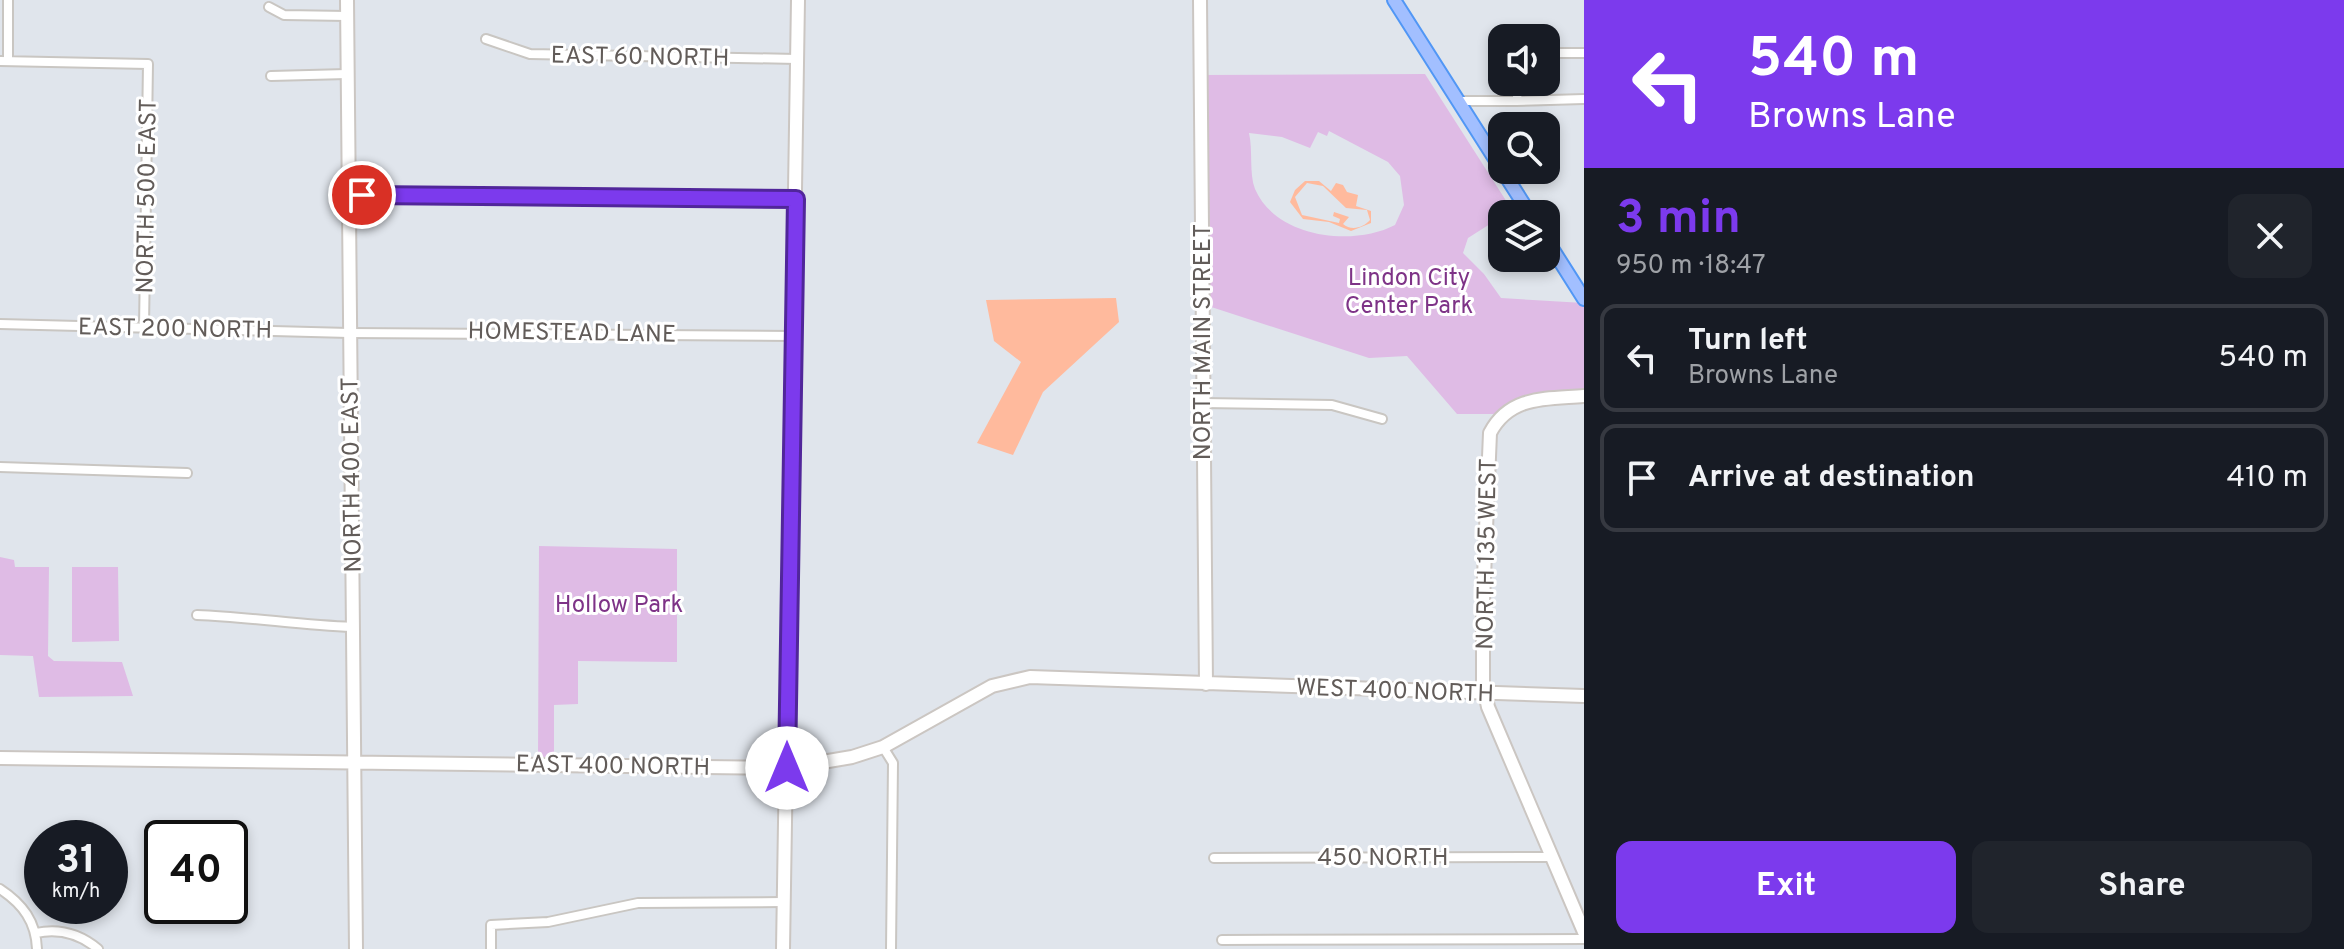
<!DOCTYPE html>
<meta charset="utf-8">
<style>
:root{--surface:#171b24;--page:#20242c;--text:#f1f3f6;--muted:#9ea1a6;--line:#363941;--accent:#7c3aed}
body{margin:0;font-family:Overpass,sans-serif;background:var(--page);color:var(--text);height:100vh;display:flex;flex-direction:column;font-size:30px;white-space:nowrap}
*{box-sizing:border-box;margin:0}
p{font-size:26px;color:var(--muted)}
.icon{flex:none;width:44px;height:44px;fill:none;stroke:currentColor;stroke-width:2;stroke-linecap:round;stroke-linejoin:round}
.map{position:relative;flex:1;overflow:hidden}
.sheet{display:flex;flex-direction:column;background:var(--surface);width:760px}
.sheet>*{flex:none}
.guide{background:#7c3aed;color:#fff;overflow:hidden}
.buttons{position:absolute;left:1488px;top:24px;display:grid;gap:16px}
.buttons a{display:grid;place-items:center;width:72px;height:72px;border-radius:16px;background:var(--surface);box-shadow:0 4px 12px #0003;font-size:40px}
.speed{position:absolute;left:24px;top:820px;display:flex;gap:16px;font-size:40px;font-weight:700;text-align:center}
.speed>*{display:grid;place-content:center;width:104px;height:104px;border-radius:50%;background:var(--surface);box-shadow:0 4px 12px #0003;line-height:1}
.speed small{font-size:20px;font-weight:400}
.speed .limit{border:4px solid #111;border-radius:12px;background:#fff;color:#111}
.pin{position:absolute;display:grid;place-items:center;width:68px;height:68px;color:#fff;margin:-34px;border:4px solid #fff;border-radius:50%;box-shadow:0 2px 8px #0007}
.me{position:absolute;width:88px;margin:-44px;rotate:0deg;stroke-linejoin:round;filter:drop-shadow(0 0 6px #0008)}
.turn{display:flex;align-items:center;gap:28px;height:168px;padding:0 32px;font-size:36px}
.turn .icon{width:104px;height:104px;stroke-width:2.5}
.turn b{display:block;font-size:56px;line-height:68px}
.round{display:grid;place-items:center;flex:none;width:84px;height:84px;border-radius:16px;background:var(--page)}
.overview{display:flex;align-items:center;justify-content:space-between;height:136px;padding:0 32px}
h1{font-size:48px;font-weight:700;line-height:60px;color:var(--accent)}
.action{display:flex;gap:16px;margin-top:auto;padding:16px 32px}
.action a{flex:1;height:92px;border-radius:16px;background:var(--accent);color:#fff;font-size:32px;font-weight:700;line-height:92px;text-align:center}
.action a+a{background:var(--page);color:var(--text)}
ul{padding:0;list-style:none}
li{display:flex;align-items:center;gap:24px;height:108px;margin:0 16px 12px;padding:0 16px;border:4px solid var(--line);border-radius:16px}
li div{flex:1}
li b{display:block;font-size:30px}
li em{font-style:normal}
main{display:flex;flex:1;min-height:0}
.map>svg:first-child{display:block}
</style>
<main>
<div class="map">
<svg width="1584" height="949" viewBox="0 0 1584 949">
<rect width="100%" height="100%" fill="#e0e5ec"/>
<!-- green -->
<path fill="#dfbbe5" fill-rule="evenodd" d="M1425,74l87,136 -44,28 -5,15 21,21 17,24 83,5v89l-84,22h-43l-50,-58 -38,2 -167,-54 -2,-229zM1329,131l59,31 12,14 4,29 -9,20c-42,22 -119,13 -140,-36 -6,-15 -2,-39 -6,-56l33,4 28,11 8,-16 9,4z
M539,546l138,3v113l-99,-1v43l-24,1v52h-16z
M0,557l14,3 1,7h34l-1,89 6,5 68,1 11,34 -94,1 -6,-41 -33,-1z
M72,567h46l1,74 -47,1z"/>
<!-- water -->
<path fill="#ffba9d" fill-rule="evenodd" d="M1305,181h14l12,10 5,-8 7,2 4,7 11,3 -2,11 15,5v12l-20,8 -22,-9 -26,-3 -13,-17 5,-12zM1307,183l16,3 23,22 21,2 3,10c-7,8 -19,11 -27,4l6,-7 -15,-5 -1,4 7,3 -1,4 -37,-8 -7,-18z
M1116,298l3,24 -76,70 -30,63 -36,-12 44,-81 -27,-21 -8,-41z"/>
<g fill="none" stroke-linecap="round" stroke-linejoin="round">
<defs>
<path id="street" d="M269,7l15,8 63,1
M486,39l44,15 267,5
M1546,53h38
M0,61l148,3 -4,263
M8,61v-61
M271,76l76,-2
M1521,82l-5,19 68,-2
M1459,101h57
M348,195l448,4
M0,324l349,9 445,3
M1203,403l129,2 50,14
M0,467l187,6
M197,615c53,2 103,10 155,12
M883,747l10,16 -2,186
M1214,858l339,-1
M0,889c23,15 36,33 37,60
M36,933c23,-5 44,1 62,16
M1222,940l362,-1
M491,949v-24l57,-3 90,-19 145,-1"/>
<path id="secondary" d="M347,0l9,949
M1200,0l6,684
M1584,396c-37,3 -74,-1 -94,37l-7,168v82l5,24 96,225
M0,758l787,10 65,-11 31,-10 109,-61 38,-9 554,19
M783,949l15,-949"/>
<path id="primary" d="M1394,0l108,170
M1502,170l28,44
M1546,239l38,60"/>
</defs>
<!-- street casing -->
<use href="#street" stroke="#c9c6c2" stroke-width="12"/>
<!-- secondary casing -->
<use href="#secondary" stroke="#cbc6c2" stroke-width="16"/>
<!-- primary casing -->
<use href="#primary" stroke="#5197f5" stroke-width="16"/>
<!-- street -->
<use href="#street" stroke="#fff" stroke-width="8"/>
<!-- secondary -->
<use href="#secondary" stroke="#fff" stroke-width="12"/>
<!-- primary -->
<use href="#primary" stroke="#a2bfff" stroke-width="12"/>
</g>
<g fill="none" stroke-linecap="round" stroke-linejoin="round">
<defs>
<path id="route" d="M362,195l434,4 -9,569"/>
</defs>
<!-- route casing -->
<use href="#route" stroke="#51269a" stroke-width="20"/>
<!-- route -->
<use href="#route" stroke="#7c3aed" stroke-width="14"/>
</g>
<g text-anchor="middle" stroke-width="6" stroke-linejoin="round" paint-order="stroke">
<!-- street labels -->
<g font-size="24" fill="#625c59" stroke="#fff">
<text transform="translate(640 56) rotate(1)" y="8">EAST 60 NORTH</text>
<text transform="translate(146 196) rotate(-89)" y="8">NORTH 500 EAST</text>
<text transform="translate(175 328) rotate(1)" y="8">EAST 200 NORTH</text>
<text transform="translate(572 332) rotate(1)" y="8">HOMESTEAD LANE</text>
<text transform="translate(1202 342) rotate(-90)" y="8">NORTH MAIN STREET</text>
<text transform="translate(351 475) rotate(-91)" y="8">NORTH 400 EAST</text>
<text transform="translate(1486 554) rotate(-89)" y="8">NORTH 135 WEST</text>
<text transform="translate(1395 690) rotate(2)" y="8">WEST 400 NORTH</text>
<text transform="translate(613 765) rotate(1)" y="8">EAST 400 NORTH</text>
<text x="1383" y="865">450 NORTH</text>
</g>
<!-- park labels -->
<g font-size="24" fill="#7e3387" stroke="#fff">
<text x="1409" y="285">Lindon City<tspan x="1409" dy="28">Center Park</tspan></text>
<text x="619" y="612">Hollow Park</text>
</g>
</g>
</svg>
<div class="buttons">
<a><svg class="icon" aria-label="sound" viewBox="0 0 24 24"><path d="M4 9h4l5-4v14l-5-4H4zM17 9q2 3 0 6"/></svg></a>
<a><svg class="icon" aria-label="search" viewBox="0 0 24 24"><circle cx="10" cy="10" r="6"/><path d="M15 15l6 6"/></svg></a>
<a><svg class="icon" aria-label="layers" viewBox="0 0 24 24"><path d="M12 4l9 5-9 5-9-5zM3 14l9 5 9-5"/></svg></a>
</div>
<div class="speed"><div>31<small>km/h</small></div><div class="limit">40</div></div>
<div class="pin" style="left:362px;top:195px;background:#d93025"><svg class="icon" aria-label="arrive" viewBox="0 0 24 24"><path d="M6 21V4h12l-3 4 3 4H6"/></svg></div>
<svg class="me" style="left:787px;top:768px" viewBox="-20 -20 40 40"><circle r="19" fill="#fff"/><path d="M0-13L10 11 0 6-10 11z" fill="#7c3aed"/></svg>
</div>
<section class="sheet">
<div class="guide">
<div class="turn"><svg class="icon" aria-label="left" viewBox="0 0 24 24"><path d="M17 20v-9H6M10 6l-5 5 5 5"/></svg><div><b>540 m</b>Browns Lane</div></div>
</div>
<div class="overview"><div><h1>3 min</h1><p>950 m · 18:47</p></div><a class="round"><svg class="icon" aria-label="close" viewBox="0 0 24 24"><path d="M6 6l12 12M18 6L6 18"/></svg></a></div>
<ul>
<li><svg class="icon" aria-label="left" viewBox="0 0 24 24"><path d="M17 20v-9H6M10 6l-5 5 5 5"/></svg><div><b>Turn left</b><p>Browns Lane</p></div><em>540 m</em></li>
<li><svg class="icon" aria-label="arrive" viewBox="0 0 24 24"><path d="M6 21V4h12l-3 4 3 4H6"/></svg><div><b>Arrive at destination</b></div><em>410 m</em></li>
</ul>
<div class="action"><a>Exit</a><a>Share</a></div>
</section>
</main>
